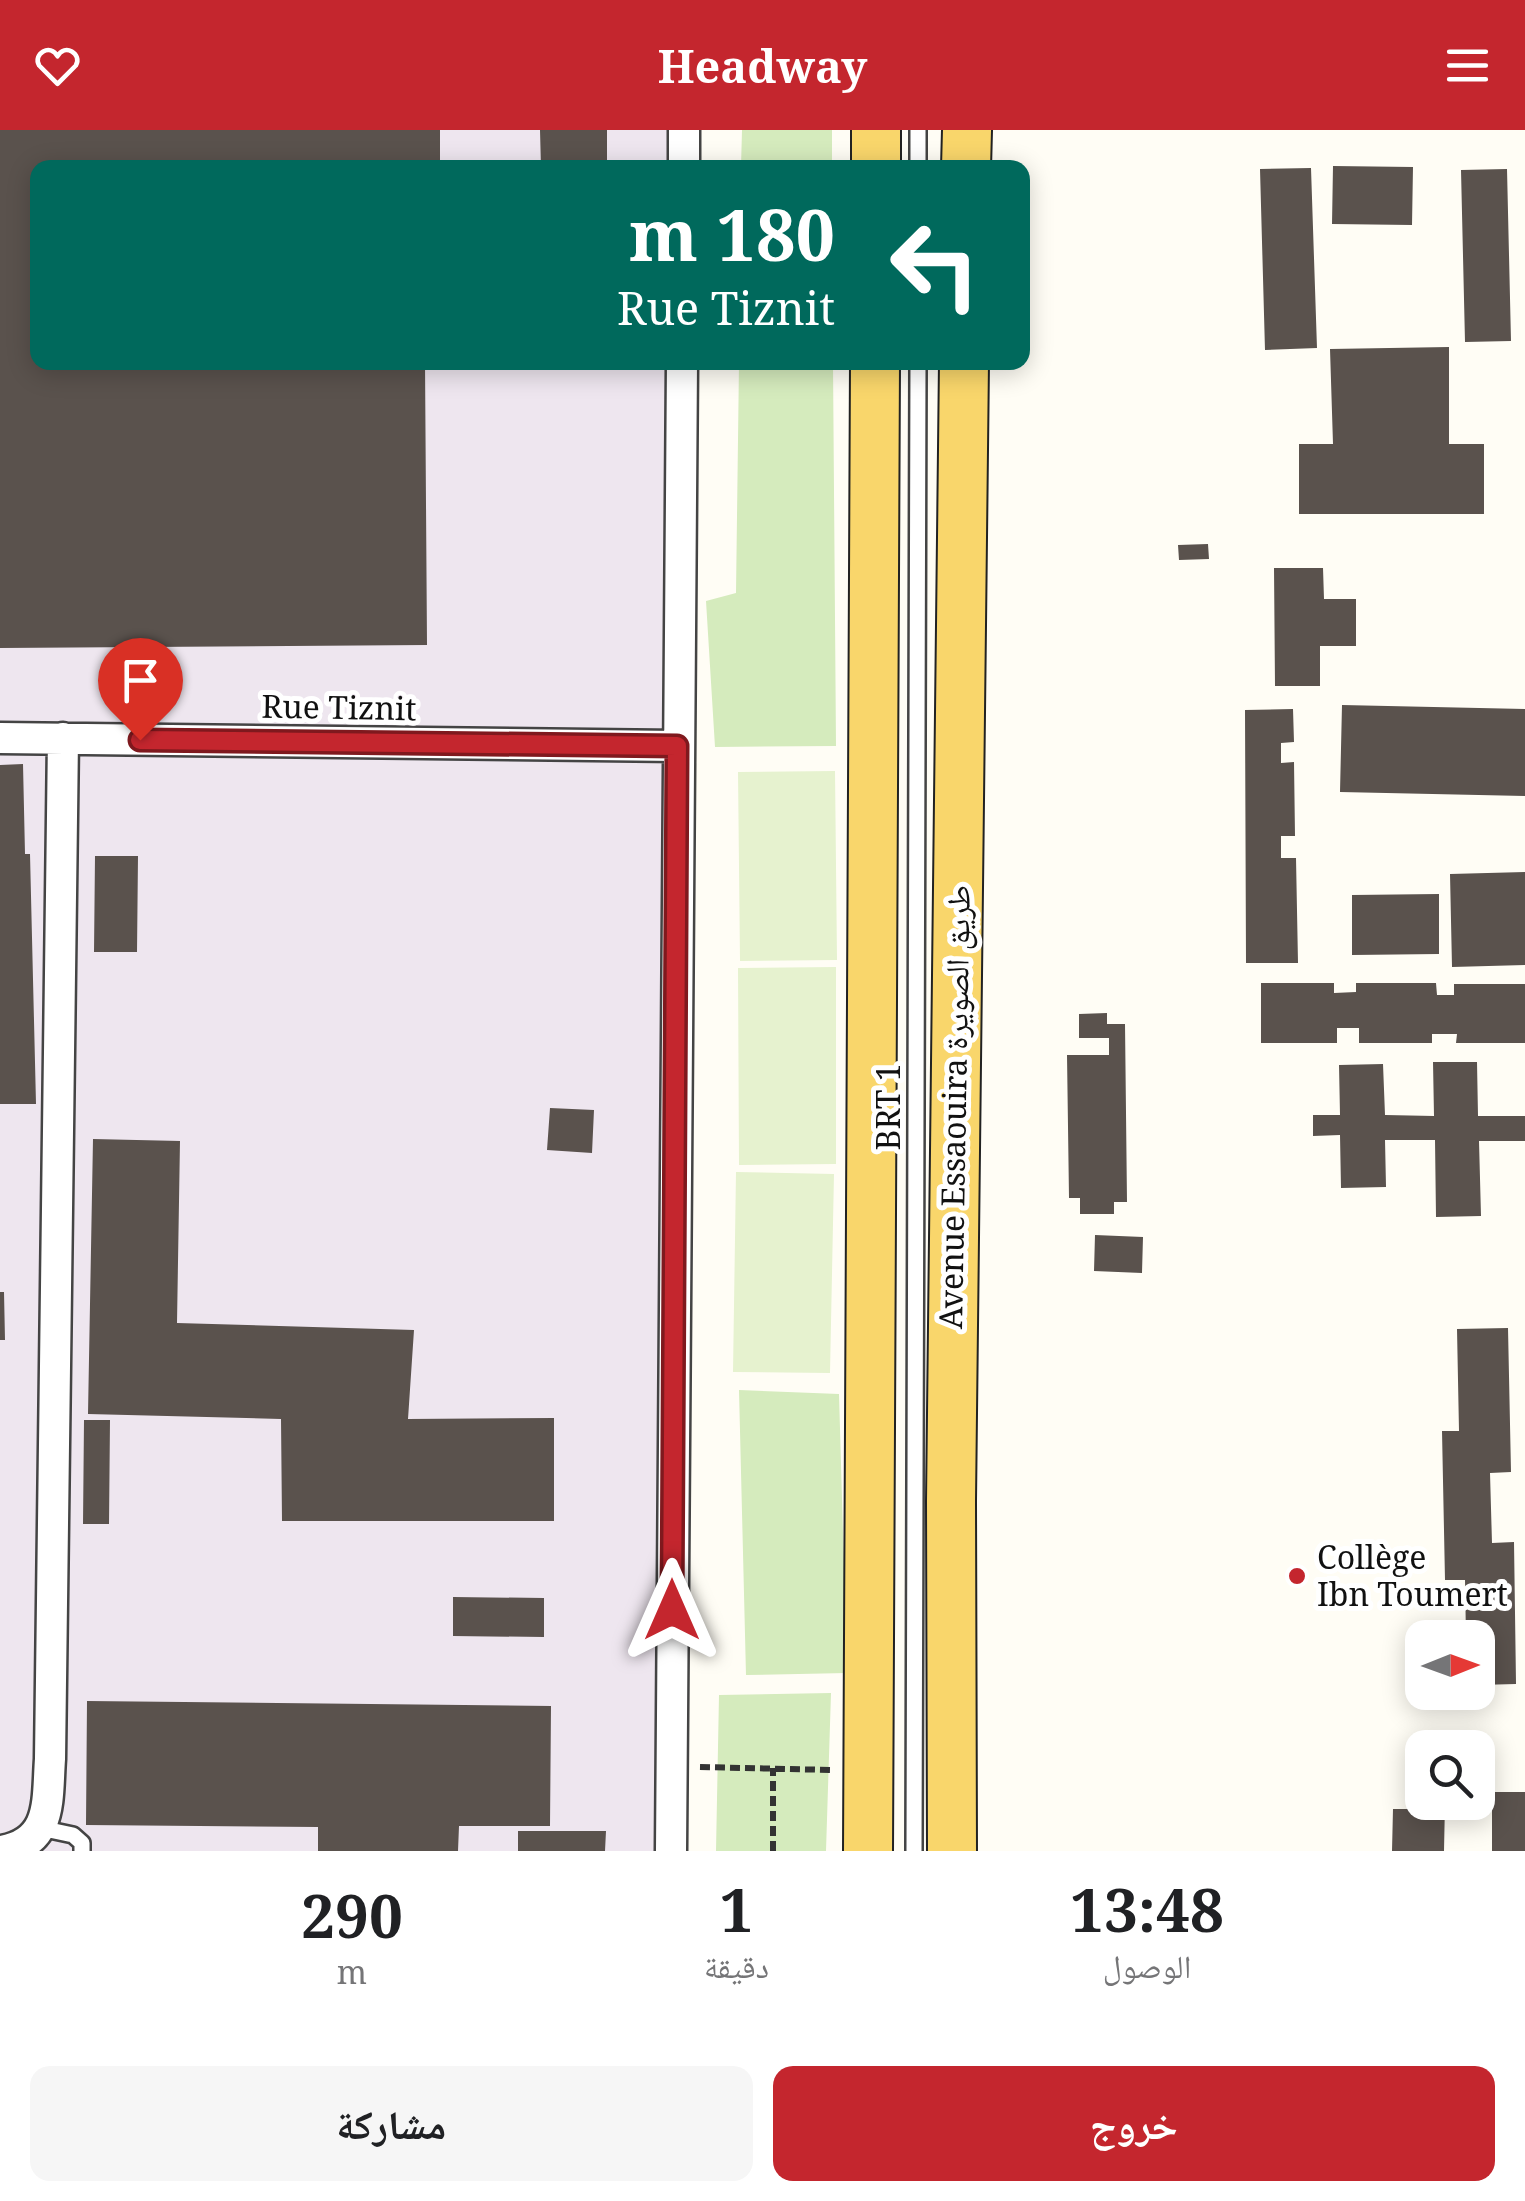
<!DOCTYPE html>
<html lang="ar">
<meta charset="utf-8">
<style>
:root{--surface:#fff;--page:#f6f6f6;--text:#202124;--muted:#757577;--accent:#c4262e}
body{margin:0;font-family:"Noto Serif","Noto Naskh Arabic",serif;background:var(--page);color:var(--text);direction:rtl;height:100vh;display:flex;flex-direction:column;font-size:38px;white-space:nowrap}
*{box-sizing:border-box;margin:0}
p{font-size:32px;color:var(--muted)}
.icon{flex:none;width:55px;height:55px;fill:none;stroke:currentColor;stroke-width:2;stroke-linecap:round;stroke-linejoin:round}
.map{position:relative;height:1721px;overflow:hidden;direction:ltr}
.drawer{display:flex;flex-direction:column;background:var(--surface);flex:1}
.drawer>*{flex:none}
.hud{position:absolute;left:30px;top:30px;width:1000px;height:210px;border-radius:20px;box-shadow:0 5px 25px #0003;direction:rtl;background:#00695c;color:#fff;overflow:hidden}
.needle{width:65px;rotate:89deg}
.buttons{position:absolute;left:1405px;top:1490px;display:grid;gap:20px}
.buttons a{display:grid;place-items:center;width:90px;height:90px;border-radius:20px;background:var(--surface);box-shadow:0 5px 25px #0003;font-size:50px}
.pin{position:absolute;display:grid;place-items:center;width:85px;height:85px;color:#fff;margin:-102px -42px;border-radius:50% 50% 50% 0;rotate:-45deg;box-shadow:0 0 10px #0007}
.pin .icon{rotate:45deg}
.me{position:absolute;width:110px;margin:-55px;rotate:0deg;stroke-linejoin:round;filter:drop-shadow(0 0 8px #0008)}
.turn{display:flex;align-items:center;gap:35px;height:210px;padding:0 30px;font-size:45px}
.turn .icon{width:130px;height:130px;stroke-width:2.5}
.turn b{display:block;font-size:70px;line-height:85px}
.eta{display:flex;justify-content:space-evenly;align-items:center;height:170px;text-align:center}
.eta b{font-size:60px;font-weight:700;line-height:70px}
.action{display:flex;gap:20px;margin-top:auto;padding:20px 30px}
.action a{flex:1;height:115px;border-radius:20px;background:var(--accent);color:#fff;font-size:40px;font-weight:700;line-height:115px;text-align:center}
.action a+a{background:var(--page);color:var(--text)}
header{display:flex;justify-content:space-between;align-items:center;height:130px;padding:0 30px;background:var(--accent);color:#fff;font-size:45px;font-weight:700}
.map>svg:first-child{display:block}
</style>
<header><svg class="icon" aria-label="menu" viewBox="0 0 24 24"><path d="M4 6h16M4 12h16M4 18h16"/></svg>Headway<svg class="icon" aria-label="heart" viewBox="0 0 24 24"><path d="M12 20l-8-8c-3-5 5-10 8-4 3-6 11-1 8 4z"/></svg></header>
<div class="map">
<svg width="1525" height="1721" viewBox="0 0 1525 1721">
<rect width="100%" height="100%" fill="#fffdf5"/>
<!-- industrial -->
<path fill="#eee6ef" d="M0,0h673v37l-635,1v194l634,1 -11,1488h-661z"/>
<!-- green -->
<path fill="#d5ebbd" d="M742,0h90v37h-91z
M739,233h94l3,383 -121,1 -9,-146 30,-8z
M739,1260l100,4 8,279 -101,2z
M831,1563l-5,158h-110l3,-156z"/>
<!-- pitch -->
<path fill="#e6f2cf" d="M835,641l2,189 -97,1 -2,-189z
M836,837v197l-97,1 -1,-197z
M736,1042l98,2 -4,199 -97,-1z"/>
<!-- building -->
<path fill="#5a524d" d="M0,0h440v38h-402v194h387l2,283 -427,3z
M540,0h67v38h-66z
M1333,36l80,1 -1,58 -80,-1z
M1311,38l6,180 -52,2 -5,-181z
M1507,39l4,172 -46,1 -4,-172z
M1449,217v97h35v70h-185v-70h34l-3,-95z
M1208,414l1,15 -30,1 -1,-15z
M1274,438h49l1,31h32v47h-36v40h-45z
M1342,575l183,4v87l-185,-4z
M1293,579l1,33 -13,1v20l13,-1 1,74h-14v22h15l2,105h-52l-1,-253z
M23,634l2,90h5l6,250h-36v-339z
M95,726h43l-1,96h-43z
M1525,742v93l-73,2 -2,-93z
M1439,764v60l-87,1v-60z
M1261,853h73v10l22,-1v-9h80l1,12h17v-11h71v59h-69l1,-9h-25v9h-73v-15h-22v15h-76z
M1107,883v11h18l2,178h-13v12h-34v-16h-11l-2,-143h42v-17h-30v-24z
M1433,932h44l1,54h47v25h-46l2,75 -45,1 -1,-77h-50l1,47 -45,1 -1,-53 -27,1v-21h27l-1,-50 44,-1 2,51 49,1z
M550,978l44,2 -2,43 -45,-3z
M93,1009l87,2 -3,182 237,7 -6,89 146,-1v103h-272l-1,-102 -193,-5z
M1095,1105l48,2 -1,36 -48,-2z
M0,1162h4l1,48h-5z
M1508,1198l3,144 -21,1 2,70 22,-1 2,142 -38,1v-47h-12l-1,-58h-20l-3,-149h17l-2,-102z
M84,1290h26l-1,104h-26z
M453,1467l91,1v39l-91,-1z
M87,1571l464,5 -1,120h-91l-1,25h-140v-24l-232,-2z
M1408,1661h14v11h23l-1,49h-52l1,-42h15z
M1492,1662h33v59h-33z
M518,1701h88l-1,20h-87z"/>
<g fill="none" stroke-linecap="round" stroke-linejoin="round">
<defs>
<path id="lane" d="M918,38v-38
M40,1698l33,7 9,8v8
M914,1721l4,-1489"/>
<path id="street" d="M684,38v-38
M0,608l677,8
M2,1721c51,-9 45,-51 48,-92l13,-1021
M671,1721l11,-1489"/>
<path id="primary" d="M876,38v-38
M966,38l1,-38
M868,1721l7,-1489
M952,1721l-1,-350 13,-1139"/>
</defs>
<!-- lane casing -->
<use href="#lane" stroke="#444" stroke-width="20"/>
<!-- street casing -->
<use href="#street" stroke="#444" stroke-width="35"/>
<!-- primary casing -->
<use href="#primary" stroke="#222" stroke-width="52"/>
<!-- path -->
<path stroke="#333" stroke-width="6" stroke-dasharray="10 5" stroke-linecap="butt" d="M700,1637l132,3
M773,1721v-83"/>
<!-- lane -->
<use href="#lane" stroke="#fff" stroke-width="15"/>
<!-- street -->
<use href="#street" stroke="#fff" stroke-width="30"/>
<!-- primary -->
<use href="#primary" stroke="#f9d66b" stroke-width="48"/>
</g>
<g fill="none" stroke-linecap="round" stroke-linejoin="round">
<defs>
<path id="route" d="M140,610l537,6 -5,864"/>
</defs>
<!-- route casing -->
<use href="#route" stroke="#7f191e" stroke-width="25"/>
<!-- route -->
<use href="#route" stroke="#c4262e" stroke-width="18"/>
</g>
<!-- markers -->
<circle fill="#c4262e" stroke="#fff" stroke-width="4" cx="1297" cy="1446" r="10"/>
<g text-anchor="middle" stroke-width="10" stroke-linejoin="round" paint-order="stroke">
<!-- street labels -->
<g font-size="32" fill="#111" stroke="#fff">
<text transform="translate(339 578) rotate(1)" y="11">Rue Tiznit</text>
<text transform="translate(889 977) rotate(-90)" y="11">BRT 1</text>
<text transform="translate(955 977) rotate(-89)" y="11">Avenue Essaouira طريق الصويرة</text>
</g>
<!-- poi labels -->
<g font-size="32" fill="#111" stroke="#fff" text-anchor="start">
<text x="1317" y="1439">Collège<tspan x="1317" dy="37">Ibn Toumert</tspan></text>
</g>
</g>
</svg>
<div class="buttons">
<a><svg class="needle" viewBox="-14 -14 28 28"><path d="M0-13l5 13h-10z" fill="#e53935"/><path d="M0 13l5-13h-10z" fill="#757577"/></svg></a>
<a><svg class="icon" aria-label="search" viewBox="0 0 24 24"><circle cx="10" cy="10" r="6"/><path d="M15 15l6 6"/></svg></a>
</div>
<div class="pin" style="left:140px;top:610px;background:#d93025"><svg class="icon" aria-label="arrive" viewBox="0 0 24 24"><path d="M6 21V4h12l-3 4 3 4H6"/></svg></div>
<svg class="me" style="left:672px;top:1480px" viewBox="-20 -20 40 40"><path d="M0-17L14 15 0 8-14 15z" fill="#c4262e" stroke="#fff" stroke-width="4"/></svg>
<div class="hud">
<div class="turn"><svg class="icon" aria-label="left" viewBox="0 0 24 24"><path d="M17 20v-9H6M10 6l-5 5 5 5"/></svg><div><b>180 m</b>Rue Tiznit</div></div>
</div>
</div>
<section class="drawer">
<div class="eta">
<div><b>13:48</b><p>الوصول</p></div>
<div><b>1</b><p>دقيقة</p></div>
<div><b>290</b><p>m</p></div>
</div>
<div class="action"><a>خروج</a><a>مشاركة</a></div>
</section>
